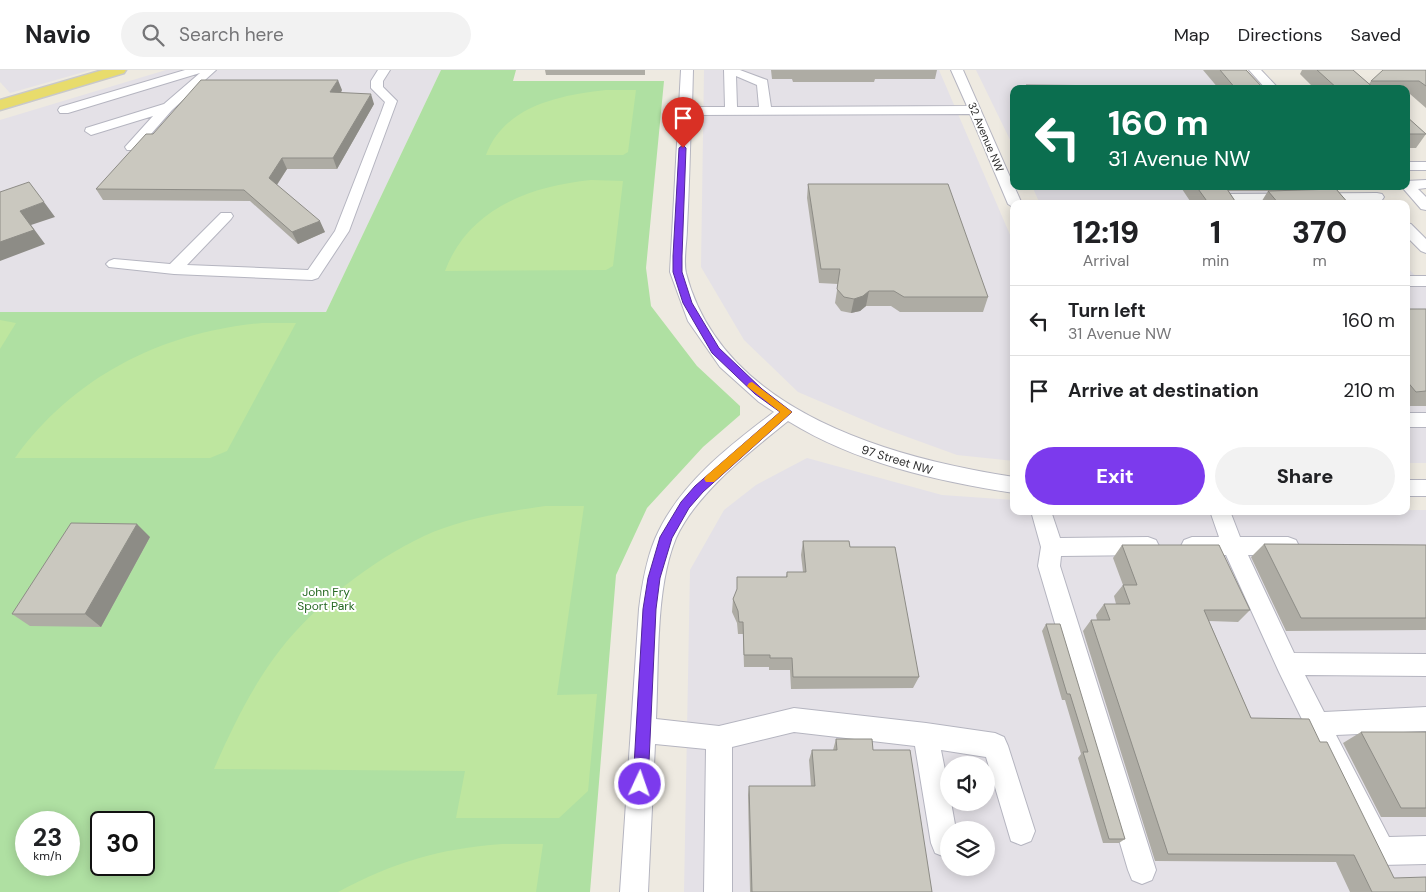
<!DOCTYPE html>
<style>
:root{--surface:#fff;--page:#f2f2f2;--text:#202124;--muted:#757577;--line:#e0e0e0;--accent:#7c3aed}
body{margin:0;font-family:"DM Sans",sans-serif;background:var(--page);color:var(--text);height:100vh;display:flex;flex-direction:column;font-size:19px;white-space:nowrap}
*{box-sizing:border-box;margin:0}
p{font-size:16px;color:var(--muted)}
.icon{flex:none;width:28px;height:28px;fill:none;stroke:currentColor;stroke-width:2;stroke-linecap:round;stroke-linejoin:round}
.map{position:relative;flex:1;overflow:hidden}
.panel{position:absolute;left:1010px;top:130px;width:400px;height:315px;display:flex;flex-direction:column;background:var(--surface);border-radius:10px;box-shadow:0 2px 12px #0003}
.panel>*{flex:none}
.guide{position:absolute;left:1010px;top:15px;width:400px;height:105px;border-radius:10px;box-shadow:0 2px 12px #0003;background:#0b6e4f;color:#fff;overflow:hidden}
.controls{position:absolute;left:940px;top:686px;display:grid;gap:10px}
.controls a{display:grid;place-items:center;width:55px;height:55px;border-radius:50%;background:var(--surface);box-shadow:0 2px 12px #0003;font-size:25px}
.speed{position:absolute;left:15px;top:741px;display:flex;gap:10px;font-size:25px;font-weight:700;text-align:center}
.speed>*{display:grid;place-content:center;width:65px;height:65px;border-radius:50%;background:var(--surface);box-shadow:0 2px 12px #0003;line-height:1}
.speed small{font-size:12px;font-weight:400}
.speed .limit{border:2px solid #111;border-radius:8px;background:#fff;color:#111}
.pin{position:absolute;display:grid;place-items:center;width:42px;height:42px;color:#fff;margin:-51px -21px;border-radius:50% 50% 50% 0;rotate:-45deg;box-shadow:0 0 5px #0007}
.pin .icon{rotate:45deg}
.me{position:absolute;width:55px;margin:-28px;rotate:3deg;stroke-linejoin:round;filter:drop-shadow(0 0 4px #0008)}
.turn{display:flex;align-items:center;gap:18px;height:105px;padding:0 15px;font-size:22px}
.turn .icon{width:65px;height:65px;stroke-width:2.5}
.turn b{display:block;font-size:35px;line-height:42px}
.eta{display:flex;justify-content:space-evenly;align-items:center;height:85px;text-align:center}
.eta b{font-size:30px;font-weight:800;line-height:35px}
.cta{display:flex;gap:10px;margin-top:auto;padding:10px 15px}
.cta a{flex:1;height:58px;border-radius:30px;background:var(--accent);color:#fff;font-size:20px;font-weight:800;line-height:58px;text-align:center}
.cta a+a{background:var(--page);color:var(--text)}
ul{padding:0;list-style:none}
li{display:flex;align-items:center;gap:15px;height:70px;padding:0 15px;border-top:1px solid var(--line)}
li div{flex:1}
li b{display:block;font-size:19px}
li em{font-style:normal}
header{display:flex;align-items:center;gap:30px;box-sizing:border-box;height:70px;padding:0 25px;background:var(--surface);border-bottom:1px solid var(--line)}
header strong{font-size:24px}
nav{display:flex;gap:28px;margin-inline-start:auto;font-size:18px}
.search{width:350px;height:45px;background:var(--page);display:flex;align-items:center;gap:12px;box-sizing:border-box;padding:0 18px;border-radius:28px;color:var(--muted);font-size:19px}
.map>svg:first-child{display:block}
</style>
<header>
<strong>Navio</strong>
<div class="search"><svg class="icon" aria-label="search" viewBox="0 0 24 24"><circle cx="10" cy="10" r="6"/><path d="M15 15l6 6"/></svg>Search here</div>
<nav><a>Map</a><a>Directions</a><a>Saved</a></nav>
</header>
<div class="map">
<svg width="1426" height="822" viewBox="0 0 1426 822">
<rect width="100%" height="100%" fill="#eeeae1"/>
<!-- industrial -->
<path fill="#e4e1e7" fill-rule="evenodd" d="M0,0h91l-81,23 -10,-11z
M166,0h275l-115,242h-326v-192z
M704,0h235l75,174v217l-57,-6 -77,-28 -82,-35 -54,-52 -43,-73z
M976,0h250l18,19h-230v59z
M1032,116h301l16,18h-309z
M1406,196l20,21v176h-20z
M807,388l135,37 72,5v11l412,-1v382h-742l6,-322 34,-60 32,-25zM949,695h37v37h-37zM949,760h37v38h-37z"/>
<!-- green -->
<path fill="#afe0a2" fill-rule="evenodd" d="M441,0h75l-3,11h151l-18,187 5,38 46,60 43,40v9l-37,32 -56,61 -31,67 -26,317h-590v-580h326zM26,752h43v43h-43zM101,752h43v43h-43z"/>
<!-- pitch -->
<path fill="#bee69f" d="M606,20h30l-8,62 -5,3h-137c18,-49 74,-60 120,-65z
M591,110l32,1 -10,85 -7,4 -161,1c23,-62 85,-85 146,-91z
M0,250l16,3 -16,26z
M262,253h34l-69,128 -17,7h-195c59,-82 148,-126 247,-135z
M545,436h39l-27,189 40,-1 -9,97 -29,27h-103l9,-47 -251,-2c18,-41 38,-83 66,-119 35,-45 91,-89 144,-114 38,-17 80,-24 121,-30z
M502,774h41l-7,48h-198c57,-30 99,-43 164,-48z"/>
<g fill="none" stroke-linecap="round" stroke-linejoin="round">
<defs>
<path id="minor" d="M185,0h31l-44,40 -35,40h-10l-2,-3 28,-31 -62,19 -6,-4 1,-3 78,-24 36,-31 -132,40h-8l-2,-3 2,-3z
M378,0h12l-7,11v6l14,14 -48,130 -31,47 -6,2 -138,-6 -65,-7 -3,-3 3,-3 5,-2 56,5 51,-51h10l2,3 -2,3 -44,46 121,5 27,-39 46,-118 4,-11 -14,-14v-7z
M681,0h12l-1,37h33l-1,-37h16l27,10 4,27 196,-1 -16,-36h12l59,134h-8v4l-6,-4 -38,-90 -279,1c-1,38 -2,75 -4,113 0,14 -4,32 -1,45 36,139 205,185 328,204v16c-78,-12 -158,-30 -226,-72 -38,31 -91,71 -112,117 -21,50 -17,127 -20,181l63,7 75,-18 132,15 69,10 9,4 4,9 27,85 -4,10 -10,4 -10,-4 -25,-84 -45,-7 8,40v12h2l5,28h-7v25l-4,2 -10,-4 -4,-10 -16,-97 -121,-14 -62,15v145h-28l2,-143 -51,-5 -7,148h-28l19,-283c3,-24 7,-48 16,-70 23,-54 74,-93 119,-127l-15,-10 -39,-35 -32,-46 -18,-49zM736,6l21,9 2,22h-22z
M1249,0h12l18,19h-13z
M1406,92h20v8h-20z
M1426,110v8l-8,1 8,8v13l-5,-1 -20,-23h5v-5z
M1377,123l5,1 2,3 -2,3 -155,4 -4,-6 2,-3 5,-1z
M1406,153l5,1 15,15v14l-5,-2 -15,-15z
M1406,206h20v10h-20z
M1406,343h20v14h-20z
M1406,410h20v16h-20z
M1031,441h20l9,27 88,-1 8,3 3,6 -3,6 -8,3 -87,1 -1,10 96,304 -4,10 -10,4 -10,-4 -4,-10 -90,-304 3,-19z
M1210,441h20l10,26h48l8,3 3,6 -3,6 -8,3h-40l46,98 132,1v22l-121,-1 19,37 102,-5v24l-90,4 53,102 37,-1v28l-45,1 -10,-4 -92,-189 -53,-117h-34l-8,-3 -3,-6 3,-6 8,-3h27z"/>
<path id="major" d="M103,0h23l-2,3 -124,37v-10z"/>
</defs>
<!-- minor casing -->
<use href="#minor" stroke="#b5b5c0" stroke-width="2"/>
<!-- major casing -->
<use href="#major" stroke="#c9c9c9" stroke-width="3"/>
<!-- minor -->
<use href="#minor" fill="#fff" fill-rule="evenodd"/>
<!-- major -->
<use href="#major" fill="#e8dc6c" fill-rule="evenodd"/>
</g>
<!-- wall -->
<path fill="#aeaca4" d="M545,0h100v5h-99z
M771,0h166l-2,9h-60l-1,3h-81l-1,-3h-20z
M1203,0h43l18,19h-45z
M1302,0h51l16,14 2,-3 55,-11v38l-16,-14h-4v-5h-91l-15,-15z
M342,20l-1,3 33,11 -37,65h-50l-10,16 48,47 -27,12 -48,-43 -147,-1 -7,-11 57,-55z
M1406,46l20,18 -10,14h-10z
M808,114l180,113 -5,15h-83l-9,-6h-25l-6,5 -9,2 -10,-2 -6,-8 3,-19 -19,-1 -12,-85z
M1180,116h166l-3,4h-6l12,14h-89l8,-13h-40l9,13h-45z
M1406,239h20v97h-20z
M150,467l-49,90 -71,-1 -18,-12z
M803,471l47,6 69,130 -6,11 -122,1 -1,-19h-21v-3h-25l-1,-33h-5l-1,-11 -5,-11 1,-13 4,-8v-14h49l1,-5h16l-2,-17z
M1264,474l162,1v85l-140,1 -35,-74z
M1122,475l128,65 -12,12 -29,-1 42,97 69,24 74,136 32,14h-76l-14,-30 -181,-1 -72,-230 8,-11h6l-1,-5 8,-11h12l-2,-8 9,-11 -10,-27z
M1046,554l79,215 -6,4h-16l-25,-85 3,-4 -16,-54h-3l-20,-69z
M1361,662h65v85h-45l-38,-74z
M836,669l37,11 59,142h-182l-2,-97 1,-9h62l-2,-26 3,-10h21z"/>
<!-- shaded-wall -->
<path fill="#8d8c86" d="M338,10l4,10 -8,13 -4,-11z
M371,24l3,10 -37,65 -4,-11z
M282,88l5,11 -13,20 -5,-11z
M44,132l11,15 -24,8 14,19 -45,17v-19l20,-31z
M320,151l5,11 -27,12 -6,-12z
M869,221l-3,15 -6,5 -9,2 3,-14z
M137,454l13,13 -49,90 -16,-13z"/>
<!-- building -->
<path fill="#cac8bf" stroke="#8d8c86" d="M1220,0h26l18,19h-28z
M1317,0h36l22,19h-37z
M1383,0h43v16l-7,-5h-48z
M201,10h137l-8,12 41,2 -38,64h-51l-13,20 51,43 -28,11 -48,-42 -148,-1 50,-55h7z
M1026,15l99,1 2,3h-99z
M1406,46l20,18h-20z
M29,112l15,20 -24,9 14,19 -34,12v-50z
M808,114h140l40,113h-84l-10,-6h-25l-6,5 -9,3 -10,-2 -7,-8 3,-20h-19z
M1196,116h29l12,18h-28z
M1336,119l13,15h-70l-11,-13z
M1406,239h20v82l-10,1 -10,-12z
M71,453l66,1 -52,90h-73z
M803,471h46l1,6h45l24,130h-126l-1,-19h-22v-3h-26l-1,-33h-4l-1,-11 -5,-12 4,-10v-12h50v-5h19z
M1264,474l162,1v73h-125z
M1122,475h97l31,65h-46l47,108 58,1 11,23h7l67,136 32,-1v15h-54l-18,-37 -186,-1 -77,-234h19l-6,-16h26l-7,-19h14z
M1046,554h14l65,215h-16l-26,-87h5l-18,-58h-3z
M1361,662h65v76h-25z
M836,669h36l1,11h37l22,142h-180l-3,-106h66l-3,-36h25z"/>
<!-- route -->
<path fill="#7c3aed" stroke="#51269a" d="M683,75l3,3 -4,108v16l10,31 27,45 43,41 30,23 -89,80 -14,16 -17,30 -12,40 -4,31 -8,175 -2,5 -6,2 -5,-2 -2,-5 10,-175 5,-31 12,-41 21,-35 14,-16 85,-74 -25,-18 -43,-41 -29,-50 -10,-31v-16l6,-108z"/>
<!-- slow -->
<path fill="#f59e0b" d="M752,312l40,30 -78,70h-8l-2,-3 2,-3 74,-64 -31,-24 -2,-2 2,-3z"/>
<g text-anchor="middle" stroke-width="4" stroke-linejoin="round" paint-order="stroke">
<!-- far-street labels -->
<g font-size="11" fill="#2e2e2e" stroke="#fff">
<text transform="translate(986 67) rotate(67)" y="4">32 Avenue NW</text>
</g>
<!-- street labels -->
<g font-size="12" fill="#2e2e2e" stroke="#fff">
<text transform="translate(897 390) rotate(17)" y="4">97 Street NW</text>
</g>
<!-- park labels -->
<g font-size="12" fill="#256821" stroke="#fff">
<text x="326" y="526">John Fry<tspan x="326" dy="14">Sport Park</tspan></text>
</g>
</g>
</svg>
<div class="controls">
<a><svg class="icon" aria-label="sound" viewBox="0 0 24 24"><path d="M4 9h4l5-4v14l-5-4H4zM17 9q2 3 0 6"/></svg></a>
<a><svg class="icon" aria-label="layers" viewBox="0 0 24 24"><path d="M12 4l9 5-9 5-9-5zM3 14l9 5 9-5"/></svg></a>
</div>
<div class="speed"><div>23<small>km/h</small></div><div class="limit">30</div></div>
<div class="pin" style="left:683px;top:78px;background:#d93025"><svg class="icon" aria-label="arrive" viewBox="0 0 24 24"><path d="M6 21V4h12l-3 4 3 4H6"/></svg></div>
<svg class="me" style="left:640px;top:714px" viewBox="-20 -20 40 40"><circle r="17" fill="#7c3aed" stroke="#fff" stroke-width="3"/><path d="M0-11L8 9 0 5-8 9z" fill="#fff"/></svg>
<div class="guide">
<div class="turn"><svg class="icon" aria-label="left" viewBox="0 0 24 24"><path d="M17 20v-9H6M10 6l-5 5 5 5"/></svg><div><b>160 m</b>31 Avenue NW</div></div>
</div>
<section class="panel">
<div class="eta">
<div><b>12:19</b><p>Arrival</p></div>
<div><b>1</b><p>min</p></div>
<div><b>370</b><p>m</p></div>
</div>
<ul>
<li><svg class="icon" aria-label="left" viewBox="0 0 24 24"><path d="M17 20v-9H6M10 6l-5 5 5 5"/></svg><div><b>Turn left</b><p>31 Avenue NW</p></div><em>160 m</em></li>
<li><svg class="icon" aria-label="arrive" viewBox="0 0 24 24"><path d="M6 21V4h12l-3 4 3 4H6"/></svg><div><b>Arrive at destination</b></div><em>210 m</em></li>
</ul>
<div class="cta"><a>Exit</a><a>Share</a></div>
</section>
</div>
